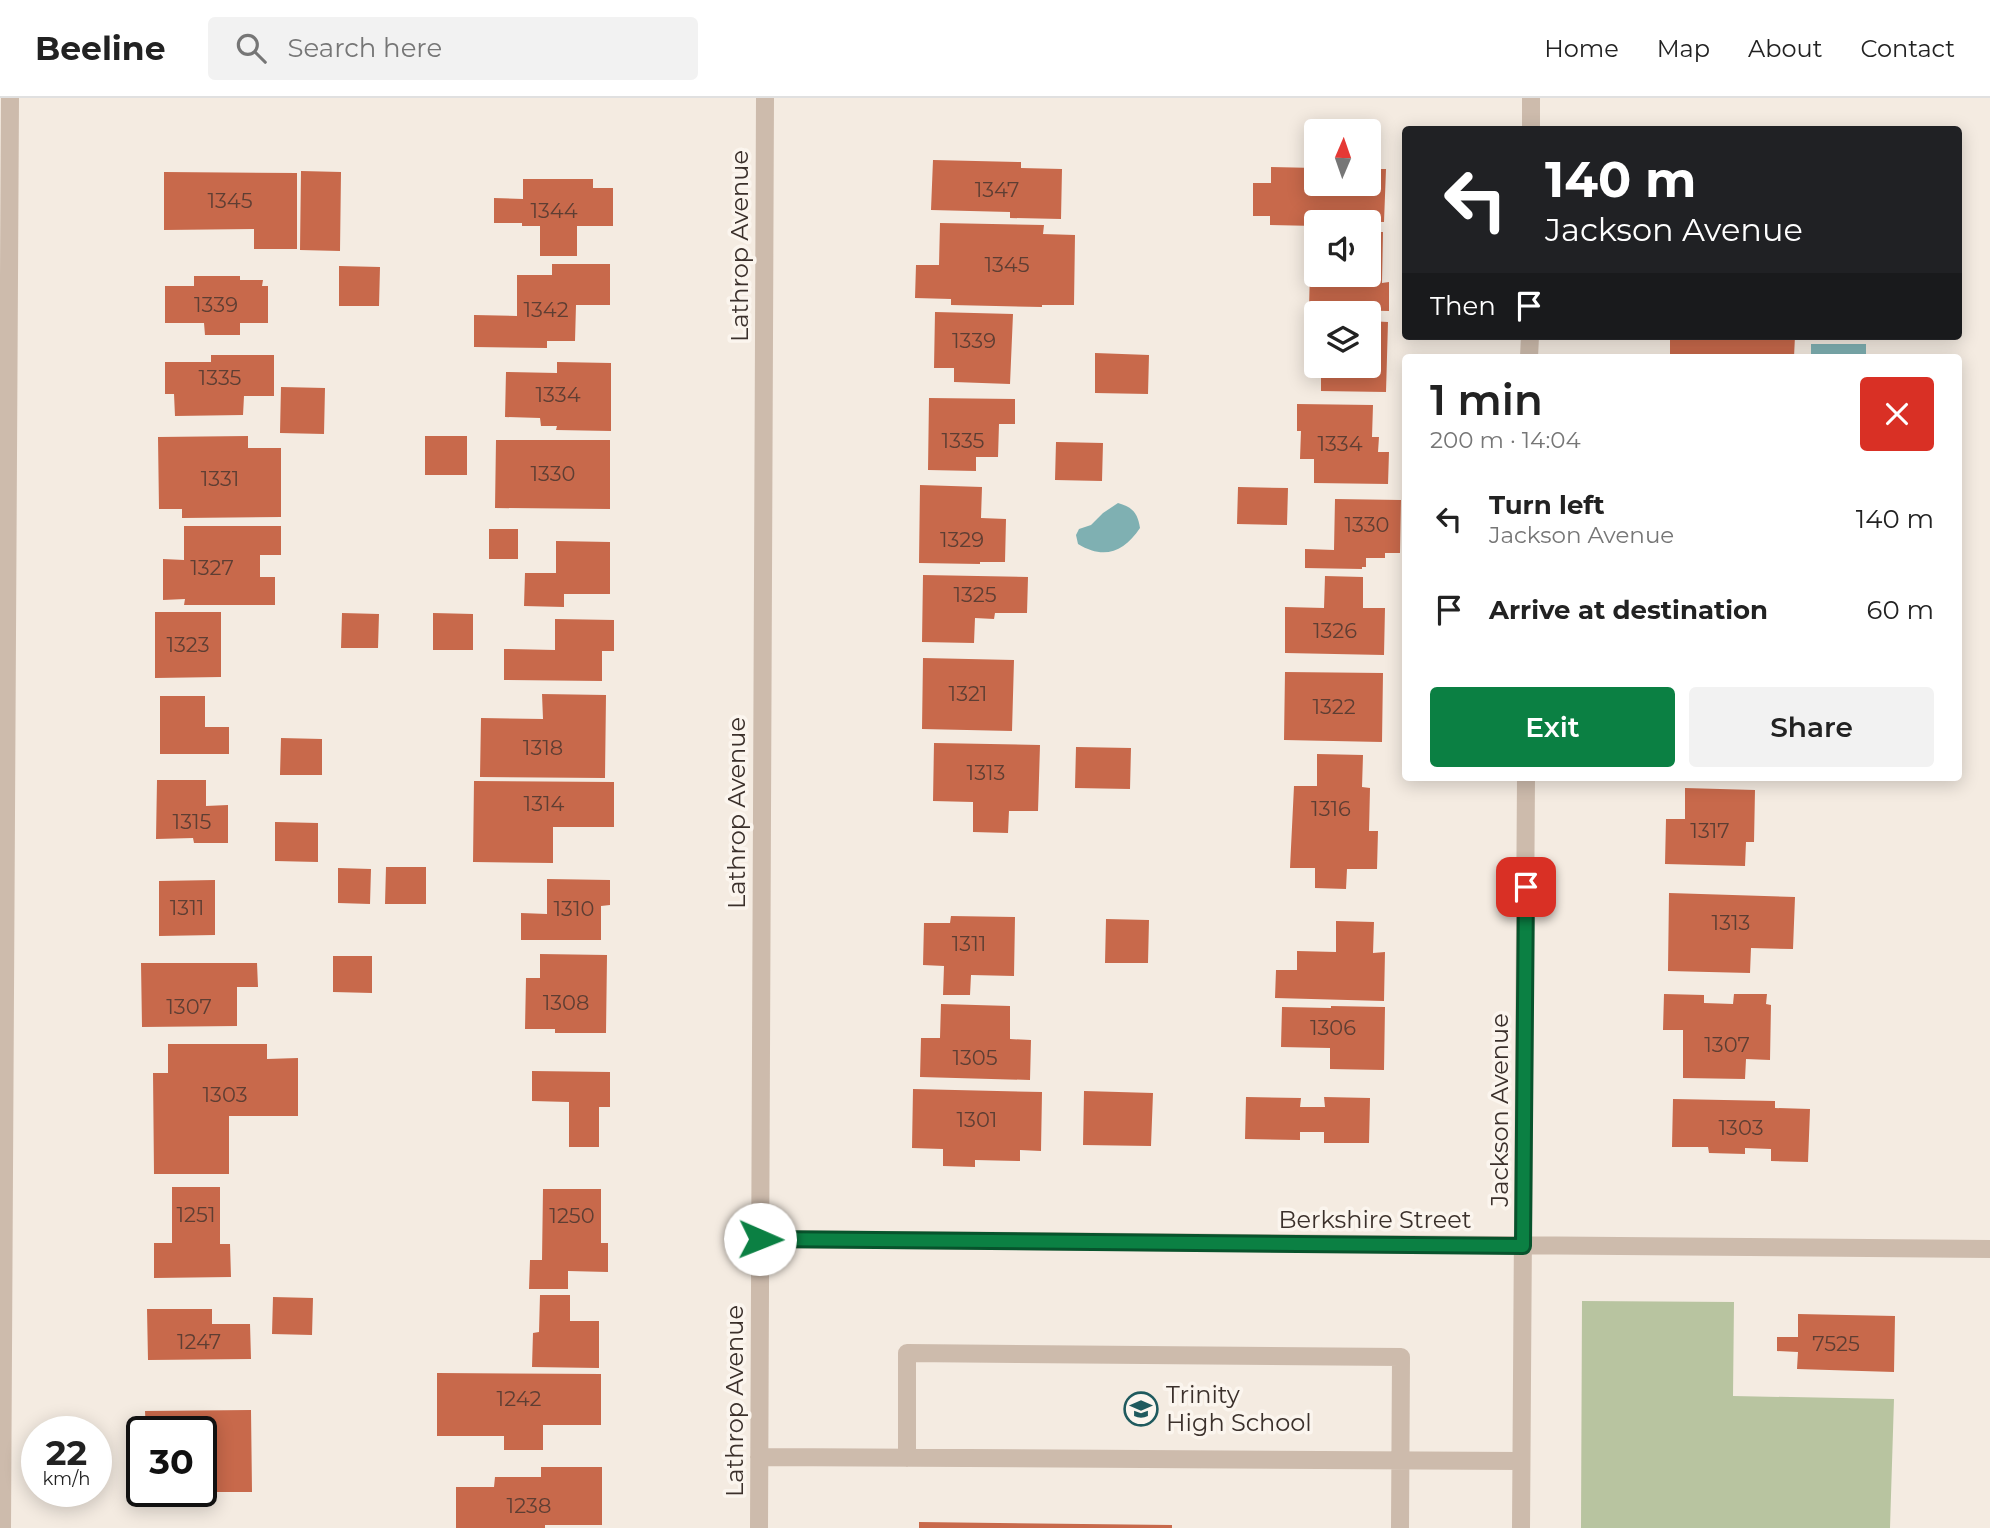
<!DOCTYPE html>
<meta charset="utf-8">
<style>
:root{--surface:#fff;--page:#f2f2f2;--text:#222;--muted:#767676;--line:#e0e0e0;--accent:#0b8043}
body{margin:0;font-family:Montserrat,sans-serif;background:var(--page);color:var(--text);height:100vh;display:flex;flex-direction:column;font-size:26px;white-space:nowrap}
*{box-sizing:border-box;margin:0}
p{font-size:23px;color:var(--muted)}
.icon{flex:none;width:38px;height:38px;fill:none;stroke:currentColor;stroke-width:2;stroke-linecap:round;stroke-linejoin:round}
.map{position:relative;flex:1;overflow:hidden}
.details{position:absolute;left:1402px;top:256px;width:560px;height:427px;display:flex;flex-direction:column;background:var(--surface);border-radius:7px;box-shadow:0 4px 18px #0003}
.details>*{flex:none}
.hud{position:absolute;left:1402px;top:28px;width:560px;height:214px;border-radius:7px;box-shadow:0 4px 18px #0003;background:#202124;color:#fff;overflow:hidden}
.needle{width:46px;rotate:2deg}
.fabs{position:absolute;left:1304px;top:21px;display:grid;gap:14px}
.fabs a{display:grid;place-items:center;width:77px;height:77px;border-radius:7px;background:var(--surface);box-shadow:0 4px 18px #0003;font-size:35px}
.speed{position:absolute;left:21px;top:1318px;display:flex;gap:14px;font-size:35px;font-weight:700;text-align:center}
.speed>*{display:grid;place-content:center;width:91px;height:91px;border-radius:50%;background:var(--surface);box-shadow:0 4px 18px #0003;line-height:1}
.speed small{font-size:18px;font-weight:400}
.speed .limit{border:4px solid #111;border-radius:10px;background:#fff;color:#111}
.pin{position:absolute;display:grid;place-items:center;width:60px;height:60px;color:#fff;margin:-30px;border-radius:14px;box-shadow:0 4px 10px #0006}
.me{position:absolute;width:77px;margin:-38px;rotate:91deg;stroke-linejoin:round;filter:drop-shadow(0 0 5px #0008)}
.turn{display:flex;align-items:center;gap:24px;height:147px;padding:0 28px;font-size:32px}
.turn .icon{width:91px;height:91px;stroke-width:2.5}
.turn b{display:block;font-size:49px;line-height:60px}
.then{display:flex;align-items:center;height:66px;padding:0 28px;background:#0003;gap:14px;font-size:26px}
.round{display:grid;place-items:center;flex:none;width:74px;height:74px;border-radius:7px;background:var(--page)}
.overview{display:flex;align-items:center;justify-content:space-between;height:119px;padding:0 28px}
h1{font-size:42px;font-weight:600;line-height:52px}
.cta{display:flex;gap:14px;margin-top:auto;padding:14px 28px}
.cta a{flex:1;height:80px;border-radius:7px;background:var(--accent);color:#fff;font-size:28px;font-weight:600;line-height:80px;text-align:center}
.cta a+a{background:var(--page);color:var(--text)}
ul{padding:0;list-style:none}
li{display:flex;align-items:center;gap:21px;height:91px;padding:0 28px}
li div{flex:1}
li b{display:block;font-size:26px}
li em{font-style:normal}
header{display:flex;align-items:center;gap:42px;box-sizing:border-box;height:98px;padding:0 35px;background:var(--surface);border-bottom:2px solid var(--line)}
header strong{font-size:33px}
nav{display:flex;gap:38px;margin-inline-start:auto;font-size:24px}
.search{width:490px;height:63px;background:var(--page);display:flex;align-items:center;gap:18px;box-sizing:border-box;padding:0 24px;border-radius:7px;color:var(--muted);font-size:26px}
.map>svg:first-child{display:block}
</style>
<header>
<strong>Beeline</strong>
<div class="search"><svg class="icon" aria-label="search" viewBox="0 0 24 24"><circle cx="10" cy="10" r="6"/><path d="M15 15l6 6"/></svg>Search here</div>
<nav><a>Home</a><a>Map</a><a>About</a><a>Contact</a></nav>
</header>
<div class="map">
<svg width="1990" height="1430" viewBox="0 0 1990 1430">
<rect width="100%" height="100%" fill="#f4ebe1"/>
<!-- green -->
<path fill="#b8c4a0" d="M1582,1203l152,1 -1,94 161,3 -4,129h-309z"/>
<!-- water -->
<path fill="#7fb0b2" d="M1811,246h55v13h-55z
M1118,405c15,4 20,11 22,25 -16,24 -36,32 -62,16l-2,-9 3,-6 12,-4 12,-12z"/>
<!-- building -->
<path fill="#c8694b" d="M933,62l88,2v6l41,1 -1,50 -51,-1v-6l-79,-2z
M1271,69l45,1v16h52v-15h18l-2,53 -50,-1 -18,1v4l-46,-1v-9h-17v-33h18z
M301,73l40,1 -1,79 -40,-1z
M164,74l133,1v76h-43v-20l-90,1z
M523,81h70v9h20v38h-36v30h-37v-30h-18v-3h-28v-25l29,1z
M940,125l104,2 -1,9 32,1 -1,70h-32v2l-91,-2v-6l-36,-1 1,-33h23z
M1311,133h5v44h52v-43h15l-1,51 7,-1v29l-80,-2z
M552,166h58v41h-34l-1,36h-28v7l-73,-1v-32l43,1v-41h35z
M339,168l41,1 -1,39h-40z
M194,178h46v4h23l-1,6h6v37h-28v12h-35l-1,-12h-39v-37h29z
M935,214l78,2 -3,70 -56,-2v-14h-20z
M1368,223l20,1 -2,70 -65,-1v-25h47z
M1670,238h125l-1,21h-124z
M1095,255l54,2 -1,39 -53,-1z
M211,257h63v41h-30l-1,19 -68,1 -1,-22h-9v-32h46z
M557,264l54,1v68l-55,-1 1,-4h-16l-1,-8 -35,-1 1,-45 51,1z
M281,289l44,1 -1,46 -44,-1z
M929,300l86,1v25h-16l-1,33h-22v14l-48,-1z
M1297,306l76,1 -1,32h7l-1,15h11l-1,32 -74,-1v-24h-14l1,-28h-4z
M248,338v12h33v69l-99,1v-9h-23l-1,-72z
M425,338h42v39h-42z
M496,342h114v69l-115,-1z
M1056,344l47,1 -1,38 -47,-1z
M920,387l62,2 -1,31 25,1 -1,43h-25v2l-61,-1z
M1238,389l50,1 -1,37 -50,-1z
M1335,401l66,1 -1,53h-15v5h-19v9h-4v2l-57,-1v-19l29,1z
M184,428h97v29h-21v22h15v28h-91l1,-6 -22,1v-41l21,1z
M489,431h29v30h-29z
M556,443l54,1v52h-46v13l-40,-1 1,-33h31z
M923,477l105,2 -1,36h-32l-1,6 -19,-1 -1,25 -52,-1z
M1325,478l38,1v31h22l-1,47 -99,-2v-46l39,1z
M155,514h66v65l-66,1z
M342,515l37,1 -1,34h-37z
M433,515l40,1v36h-40z
M555,521l59,1v31h-12v30l-98,-1v-31l51,1z
M923,560l91,2 -2,71 -90,-2z
M1285,574l98,1 -1,69 -98,-2z
M542,596l64,1 -1,83 -125,-1 1,-59 62,1z
M160,598h45v31h24v27h-69z
M281,640l41,1v36h-42z
M934,645l106,2 -2,66h-29l-1,22 -35,-1v-30l-40,-1z
M1076,649l55,1 -1,41 -55,-1z
M1317,656l46,1 -1,32 8,1 -1,43h9l-1,38h-30l-1,20 -31,-1v-20h-25l4,-82h23z
M157,682h49v26l22,-1v38h-34l-1,-5 -37,1z
M474,683l140,1v45h-61v36l-80,-1z
M1685,690l70,2 -1,52h-8l-1,24 -80,-2 1,-45h19z
M275,724l43,1v39l-43,-1z
M386,769h40v37h-41z
M338,770l33,1 -1,35 -32,-1z
M547,781l63,1v25l-9,1v34h-80v-27l26,1z
M215,782v55l-56,1v-55z
M1669,795l126,4 -2,52 -42,-1 -1,25 -82,-2z
M951,818l64,1 -1,59 -43,-1 -1,20h-27l1,-29 -21,-1 1,-42h26z
M1106,821l43,1 -1,43h-43z
M1336,823l38,1 -1,31 12,-1 -1,49 -109,-3 1,-28h21v-19l39,1z
M540,856l67,1 -1,78h-51v-4h-30l1,-51h14z
M333,858h39v37l-39,-1z
M141,865h116l1,24h-21v39l-95,1z
M1664,896l40,1v8l29,1 1,-10h33l-1,10 5,1 -1,55 -24,-1 -1,20 -62,-1v-48h-20z
M941,906l69,2v33l21,1 -1,40 -110,-3 1,-39h19z
M1331,908l54,1 -1,63 -54,-1v-21l-49,-1 1,-40 49,1z
M168,946h99v15l31,-1v58h-69v58h-75l-1,-101h15z
M532,973l78,1v35h-11v40h-30v-45l-37,-1z
M913,991l129,3 -1,59 -21,-1v11l-45,-1v7l-32,-1v-17l-31,-1z
M1084,993l69,2 -2,53 -68,-1z
M1246,999l55,1 -1,9h25l-1,-10 46,1 -1,45h-45v-11h-24v8l-55,-1z
M1673,1001l102,2v7l35,1 -2,53 -37,-1v-12l-26,-1v6l-36,-1 -1,-6h-36z
M172,1089h48v57h10l1,33 -77,1v-35h18z
M543,1091h58v54h7v29l-40,-1v18h-39l1,-29h12z
M540,1197h30v26h29v47l-67,-1 1,-34 6,-1z
M273,1199l40,1 -1,37 -40,-1z
M147,1211h65v15h38l1,35 -103,1z
M1798,1216l97,2 -1,56 -97,-3 1,-17 -21,-1v-14h21z
M437,1275l164,1v51h-58v25h-39v-14h-67z
M251,1312l1,82h-51v-60h-55l-1,-21z
M541,1369h61v58h-57v3h-89v-41h38l1,-10h46z
M919,1424l253,3v3h-253z"/>
<g fill="none" stroke-linecap="round" stroke-linejoin="round">
<!-- minor -->
<path stroke="#cdbbac" stroke-width="18" d="M1531,32v-32
M1529,259l1,-21
M760,1141l1230,10
M759,1359l762,4
M907,1360v-105l494,4 -1,171
M2,1430l8,-1430
M759,1430l6,-1430
M1521,1430l5,-751"/>
</g>
<g fill="none" stroke-linecap="round" stroke-linejoin="round">
<defs>
<path id="route" d="M760,1141l763,7 3,-359"/>
</defs>
<!-- route casing -->
<use href="#route" stroke="#07532c" stroke-width="18"/>
<!-- route -->
<use href="#route" stroke="#0b8043" stroke-width="12"/>
</g>
<!-- icons -->
<defs>
<symbol id="school-ring" viewBox="-11 -11 22 22"><circle r="9.5" fill="#fbf5ee" stroke="#1f5a5e" stroke-width="1.5"/><path d="M0-5L7-2L0 1L-7-2ZM-4 1L0 2.5L4 1V4Q0 6-4 4Z" fill="#1f5a5e"/></symbol>
</defs>
<g fill-rule="evenodd">
<use href="#school-ring" x="1122" y="1292" width="38" height="38"/>
</g>
<g text-anchor="middle" stroke-width="7" stroke-linejoin="round" paint-order="stroke">
<!-- number labels -->
<g font-size="21" fill="#5e3e33">
<text x="997" y="99">1347</text>
<text x="230" y="110">1345</text>
<text x="554" y="120">1344</text>
<text x="1007" y="174">1345</text>
<text x="216" y="214">1339</text>
<text x="546" y="219">1342</text>
<text x="974" y="250">1339</text>
<text x="220" y="287">1335</text>
<text x="558" y="304">1334</text>
<text x="963" y="350">1335</text>
<text x="1340" y="353">1334</text>
<text x="553" y="383">1330</text>
<text x="220" y="388">1331</text>
<text x="1367" y="434">1330</text>
<text x="962" y="449">1329</text>
<text x="212" y="477">1327</text>
<text x="975" y="504">1325</text>
<text x="1335" y="540">1326</text>
<text x="188" y="554">1323</text>
<text x="968" y="603">1321</text>
<text x="1334" y="616">1322</text>
<text x="543" y="657">1318</text>
<text x="986" y="682">1313</text>
<text x="544" y="713">1314</text>
<text x="1331" y="718">1316</text>
<text x="192" y="731">1315</text>
<text x="1710" y="740">1317</text>
<text x="187" y="817">1311</text>
<text x="574" y="818">1310</text>
<text x="1731" y="832">1313</text>
<text x="969" y="853">1311</text>
<text x="566" y="912">1308</text>
<text x="189" y="916">1307</text>
<text x="1333" y="937">1306</text>
<text x="1727" y="954">1307</text>
<text x="975" y="967">1305</text>
<text x="225" y="1004">1303</text>
<text x="977" y="1029">1301</text>
<text x="1741" y="1037">1303</text>
<text x="196" y="1124">1251</text>
<text x="572" y="1125">1250</text>
<text x="199" y="1251">1247</text>
<text x="1836" y="1253">7525</text>
<text x="519" y="1308">1242</text>
<text x="529" y="1415">1238</text>
</g>
<!-- street labels -->
<g font-size="24" fill="#3b302b" stroke="#fbf5ee">
<text transform="translate(740 148) rotate(-90)" y="8">Lathrop Avenue</text>
<text transform="translate(737 715) rotate(-90)" y="8">Lathrop Avenue</text>
<text transform="translate(1500 1012) rotate(-90)" y="8">Jackson Avenue</text>
<text x="1375" y="1130">Berkshire Street</text>
<text transform="translate(735 1303) rotate(-90)" y="8">Lathrop Avenue</text>
</g>
<!-- poi labels -->
<g font-size="24" fill="#3b302b" stroke="#fbf5ee" text-anchor="start">
<text x="1166" y="1305">Trinity<tspan x="1166" dy="28">High School</tspan></text>
</g>
</g>
</svg>
<div class="fabs">
<a><svg class="needle" viewBox="-14 -14 28 28"><path d="M0-13l5 13h-10z" fill="#e53935"/><path d="M0 13l5-13h-10z" fill="#767676"/></svg></a>
<a><svg class="icon" aria-label="sound" viewBox="0 0 24 24"><path d="M4 9h4l5-4v14l-5-4H4zM17 9q2 3 0 6"/></svg></a>
<a><svg class="icon" aria-label="layers" viewBox="0 0 24 24"><path d="M12 4l9 5-9 5-9-5zM3 14l9 5 9-5"/></svg></a>
</div>
<div class="speed"><div>22<small>km/h</small></div><div class="limit">30</div></div>
<div class="pin" style="left:1526px;top:789px;background:#d93025"><svg class="icon" aria-label="arrive" viewBox="0 0 24 24"><path d="M6 21V4h12l-3 4 3 4H6"/></svg></div>
<svg class="me" style="left:760px;top:1141px" viewBox="-20 -20 40 40"><circle r="19" fill="#fff"/><path d="M0-13L10 11 0 6-10 11z" fill="#0b8043"/></svg>
<div class="hud">
<div class="turn"><svg class="icon" aria-label="left" viewBox="0 0 24 24"><path d="M17 20v-9H6M10 6l-5 5 5 5"/></svg><div><b>140 m</b>Jackson Avenue</div></div>
<div class="then">Then<svg class="icon" aria-label="arrive" viewBox="0 0 24 24"><path d="M6 21V4h12l-3 4 3 4H6"/></svg></div>
</div>
<section class="details">
<div class="overview"><div><h1>1 min</h1><p>200 m · 14:04</p></div><a class="round" style="background:#d93025;color:#fff"><svg class="icon" aria-label="close" viewBox="0 0 24 24"><path d="M6 6l12 12M18 6L6 18"/></svg></a></div>
<ul>
<li><svg class="icon" aria-label="left" viewBox="0 0 24 24"><path d="M17 20v-9H6M10 6l-5 5 5 5"/></svg><div><b>Turn left</b><p>Jackson Avenue</p></div><em>140 m</em></li>
<li><svg class="icon" aria-label="arrive" viewBox="0 0 24 24"><path d="M6 21V4h12l-3 4 3 4H6"/></svg><div><b>Arrive at destination</b></div><em>60 m</em></li>
</ul>
<div class="cta"><a>Exit</a><a>Share</a></div>
</section>
</div>
